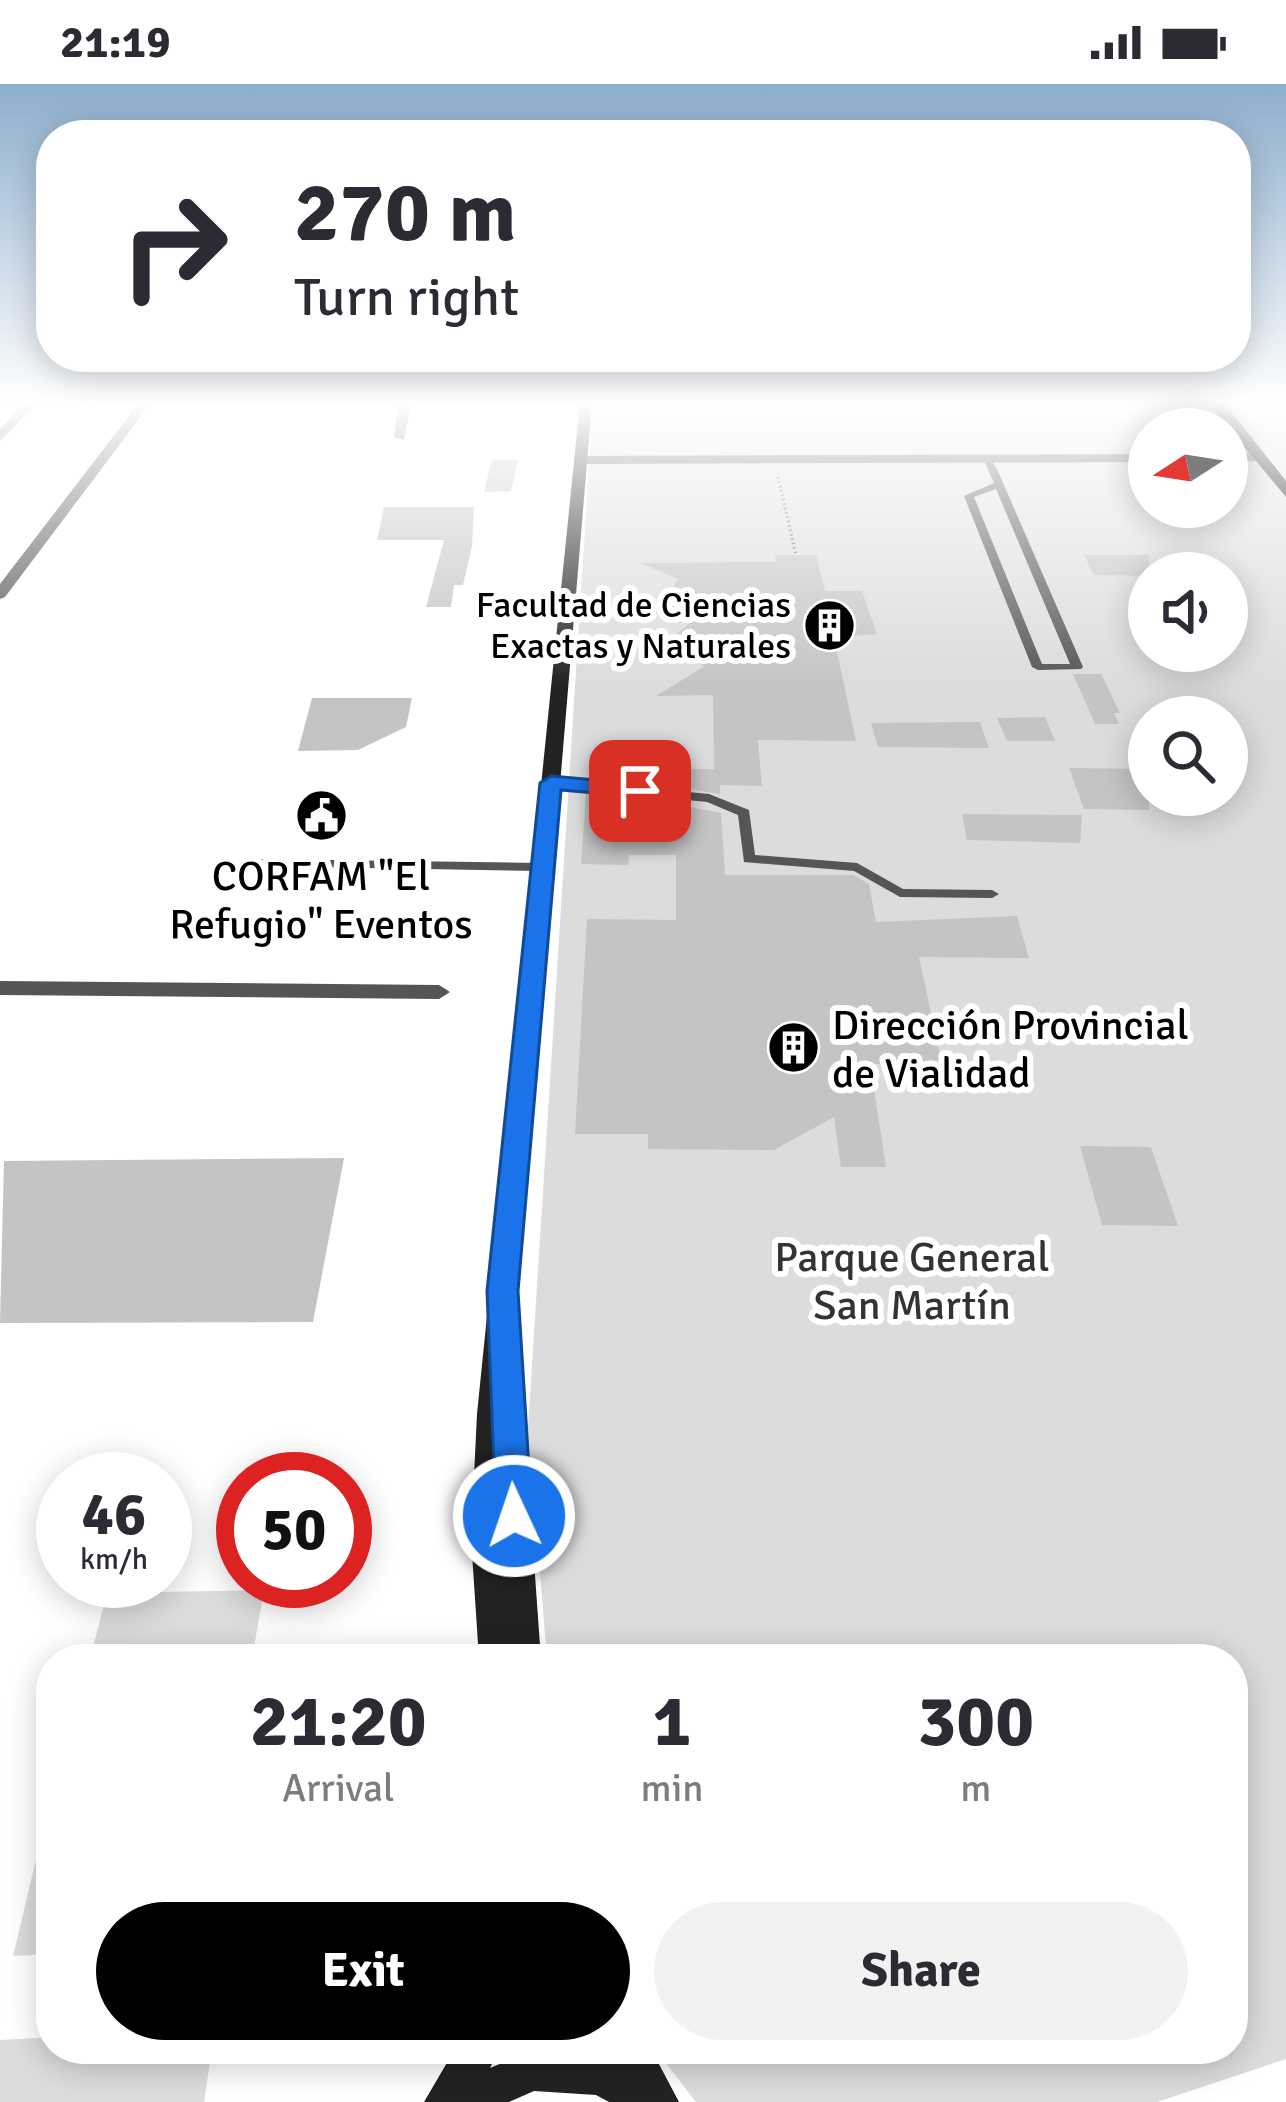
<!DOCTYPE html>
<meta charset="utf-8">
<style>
:root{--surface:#fff;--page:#f2f2f3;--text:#2b2b33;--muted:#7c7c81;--accent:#000}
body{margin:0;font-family:Signika,sans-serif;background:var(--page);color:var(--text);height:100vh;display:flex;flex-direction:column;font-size:45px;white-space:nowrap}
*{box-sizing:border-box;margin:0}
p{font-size:39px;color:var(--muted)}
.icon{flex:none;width:66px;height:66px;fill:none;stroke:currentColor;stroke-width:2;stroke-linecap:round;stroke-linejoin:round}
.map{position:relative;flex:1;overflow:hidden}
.drawer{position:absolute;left:36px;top:1560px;width:1212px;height:420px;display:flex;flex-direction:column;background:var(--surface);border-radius:48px;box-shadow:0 6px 30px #0003}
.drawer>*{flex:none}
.banner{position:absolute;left:36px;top:36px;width:1215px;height:252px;border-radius:48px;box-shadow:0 6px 30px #0003;background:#fff;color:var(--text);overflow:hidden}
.needle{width:78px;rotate:258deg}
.controls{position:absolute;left:1128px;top:324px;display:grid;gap:24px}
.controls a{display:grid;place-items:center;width:120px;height:120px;border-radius:50%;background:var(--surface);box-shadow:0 6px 30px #0003;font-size:60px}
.speed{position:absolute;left:36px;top:1368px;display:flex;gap:24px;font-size:60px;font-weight:700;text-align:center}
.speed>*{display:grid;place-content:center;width:156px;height:156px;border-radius:50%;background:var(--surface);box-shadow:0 6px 30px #0003;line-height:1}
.speed small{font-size:30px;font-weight:400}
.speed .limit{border:18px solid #d22;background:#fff;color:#111}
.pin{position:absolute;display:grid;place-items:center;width:102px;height:102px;color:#fff;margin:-51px;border-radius:24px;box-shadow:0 6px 18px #0006}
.me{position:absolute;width:132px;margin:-66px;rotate:357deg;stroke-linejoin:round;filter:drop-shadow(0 0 9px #0008)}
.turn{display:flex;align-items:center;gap:42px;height:252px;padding:0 60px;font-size:54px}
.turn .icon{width:156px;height:156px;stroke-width:2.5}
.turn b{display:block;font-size:84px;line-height:102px}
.eta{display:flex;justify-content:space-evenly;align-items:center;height:204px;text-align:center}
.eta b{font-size:72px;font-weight:700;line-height:84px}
.button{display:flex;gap:24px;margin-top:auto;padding:24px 60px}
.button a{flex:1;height:138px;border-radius:72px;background:var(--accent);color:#fff;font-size:48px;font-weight:700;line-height:138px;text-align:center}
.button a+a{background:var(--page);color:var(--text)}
.status{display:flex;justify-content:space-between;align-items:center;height:84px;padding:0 60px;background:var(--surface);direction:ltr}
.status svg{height:33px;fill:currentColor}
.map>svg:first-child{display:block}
</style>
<div class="status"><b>21:19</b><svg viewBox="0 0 49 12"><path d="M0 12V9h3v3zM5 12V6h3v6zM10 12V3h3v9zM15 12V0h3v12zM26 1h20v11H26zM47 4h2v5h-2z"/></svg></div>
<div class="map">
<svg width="1286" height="2018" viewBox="0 0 1286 2018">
<rect width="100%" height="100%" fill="#fff"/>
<!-- green -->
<path fill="#dcdcdc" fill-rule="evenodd" d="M593,319h693v1656l-129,43h-461l-41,-53h578v-390h-686l-19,-231zM1149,345h78v78h-78zM1149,489h78v78h-78zM1149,633h78v78h-78z
M264,1506l-12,69h-162l17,-66z
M41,1755h10v115l-38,2z
M51,1953v12h161l-8,53h-204v-62z"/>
<!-- building -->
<path fill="#c4c4c4" d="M492,376h26l-7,31 -27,1z
M384,423h90l-2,39 -9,39h-9l-3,22h-25l18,-67h-67z
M775,471h41l9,36h37l15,43 -43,4 22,103 -98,-1 4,46 -42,-1v9l-49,-8v-17h43l-1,-74 -57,1 49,-30 -44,-20 34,-27 -34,-13 17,-27 -38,-16 136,-1z
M1084,471h65v21l-55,-1z
M1073,590h28l19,39h-6l5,11h-24z
M312,614h100l-6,29 -48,23 -60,1z
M1045,633l10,24h-48l-10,-23z
M980,638l9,26 -111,-1 -7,-24z
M1069,684l80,1v41l-65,-1z
M586,710l39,4 -2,37h49l-1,-32 50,10 4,62h128l16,9 7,38 141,-6 12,42 -110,-1 23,107h-72l16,103h-45l-7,-50 -60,33 -126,-1v-15h-73l12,-215 89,1v-65h-47l-1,10 -47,-1z
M962,730l120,1 -2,28 -113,-3z
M1080,1062l71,1 27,79 -76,-1z
M344,1074l-31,164 -313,1 4,-162z"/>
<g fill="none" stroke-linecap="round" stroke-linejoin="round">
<defs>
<path id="primary" d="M1208,319h16l62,78v16z"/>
</defs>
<!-- primary casing -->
<use href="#primary" stroke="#dbdbdb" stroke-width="6"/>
<!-- path -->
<path stroke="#777" stroke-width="3" stroke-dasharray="1.5 3" stroke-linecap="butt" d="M778,393l18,78"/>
<!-- lane -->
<path fill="#555" fill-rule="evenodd" d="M982,372h6l9,13 86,198 -2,2 -43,1 -6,-3 -68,-171 30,-13zM996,405l74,175h-28l-68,-167z
M551,695l158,15 40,16 6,45 102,8 46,26 89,1 7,4 -7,4 -92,-1 -46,-26 -110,-9 -6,-47 -31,-13 -161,-16 -1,-3z
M256,775l287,4 7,4 -7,4 -292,-5v-6z"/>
<!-- street -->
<path fill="#555" fill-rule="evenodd" d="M24,319h13l-37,38v-12z
M139,319h12l-146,194 -5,2v-15z
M392,319h19l-7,37 -10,-3 4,-30z
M1149,370v8l-568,2 -7,-4 7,-4z
M1227,370l32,-1 7,4 -7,4 -32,1z
M0,897l439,4 11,7 -11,7 -439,-4z"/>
<!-- secondary -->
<path fill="#222" fill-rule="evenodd" d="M580,319h12l-81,967 6,2 4,8 20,279h-62l-8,-121 6,-124z
M455,1965h44l-9,19 43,-18 67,5 13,5 -4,-11h42l28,53h-70l-13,-7 -62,-4 -25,11h-85z"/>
<!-- primary -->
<use href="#primary" fill="#000" fill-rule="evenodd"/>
</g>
<!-- sky -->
<linearGradient id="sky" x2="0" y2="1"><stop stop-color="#8cadcc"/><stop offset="0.53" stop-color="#fff"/><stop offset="1" stop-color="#fff" stop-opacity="0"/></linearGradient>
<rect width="1286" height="601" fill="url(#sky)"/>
<!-- route -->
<path fill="#1a73e8" stroke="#114b97" stroke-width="3" d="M551,692l89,8 10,7 -10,6 -79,-7 -43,501 14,225 -6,10 -12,5 -13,-5 -5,-10 -9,-225 53,-508z"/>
<!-- icons -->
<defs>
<symbol id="building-disc" viewBox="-11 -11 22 22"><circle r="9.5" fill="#000" stroke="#fff"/><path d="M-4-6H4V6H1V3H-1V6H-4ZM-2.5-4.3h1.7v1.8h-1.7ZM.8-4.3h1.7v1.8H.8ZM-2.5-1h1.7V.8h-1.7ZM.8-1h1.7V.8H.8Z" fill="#fff"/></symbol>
<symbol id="civic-disc" viewBox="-11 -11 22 22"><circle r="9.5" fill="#000" stroke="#fff"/><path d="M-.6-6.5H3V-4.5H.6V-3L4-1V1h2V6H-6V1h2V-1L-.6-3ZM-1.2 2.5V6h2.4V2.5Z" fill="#fff"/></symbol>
</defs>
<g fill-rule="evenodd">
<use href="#building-disc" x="800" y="512" width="59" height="59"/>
<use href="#civic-disc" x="292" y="702" width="59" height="59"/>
<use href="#building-disc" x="764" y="934" width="59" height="59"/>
</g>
<g text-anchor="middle" stroke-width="12" stroke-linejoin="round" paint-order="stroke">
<!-- far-poi labels -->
<g font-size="36" fill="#000" stroke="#fff" text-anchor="end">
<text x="791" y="533">Facultad de Ciencias<tspan x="791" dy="41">Exactas y Naturales</tspan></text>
</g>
<!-- poi labels -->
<g font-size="42" fill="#000" stroke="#fff">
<text x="321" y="806">CORFAM "El<tspan x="321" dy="48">Refugio" Eventos</tspan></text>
<text x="832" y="955" text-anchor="start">Dirección Provincial<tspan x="832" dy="48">de Vialidad</tspan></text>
</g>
<!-- park labels -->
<g font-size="42" fill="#333" stroke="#fff">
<text x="912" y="1187">Parque General<tspan x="912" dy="48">San Martín</tspan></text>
</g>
</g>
</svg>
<div class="controls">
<a><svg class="needle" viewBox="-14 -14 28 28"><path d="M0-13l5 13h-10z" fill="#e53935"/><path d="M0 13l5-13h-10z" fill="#7c7c81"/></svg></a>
<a><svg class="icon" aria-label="sound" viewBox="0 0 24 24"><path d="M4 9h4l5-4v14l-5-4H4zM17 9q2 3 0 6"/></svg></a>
<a><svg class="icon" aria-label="search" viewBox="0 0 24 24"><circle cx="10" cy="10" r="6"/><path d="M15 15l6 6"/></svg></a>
</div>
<div class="speed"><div>46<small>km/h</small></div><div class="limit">50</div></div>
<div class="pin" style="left:640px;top:707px;background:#d93025"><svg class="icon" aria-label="arrive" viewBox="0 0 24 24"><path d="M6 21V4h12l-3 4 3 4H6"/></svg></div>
<svg class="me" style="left:514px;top:1432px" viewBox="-20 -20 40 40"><circle r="17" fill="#1a73e8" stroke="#fff" stroke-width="3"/><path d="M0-11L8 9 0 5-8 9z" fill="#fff"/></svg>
<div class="banner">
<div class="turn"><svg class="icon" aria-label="right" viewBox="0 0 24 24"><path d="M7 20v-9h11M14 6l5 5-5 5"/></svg><div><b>270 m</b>Turn right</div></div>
</div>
<section class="drawer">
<div class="eta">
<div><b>21:20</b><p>Arrival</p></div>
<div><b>1</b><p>min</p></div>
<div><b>300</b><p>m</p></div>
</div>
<div class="button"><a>Exit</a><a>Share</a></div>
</section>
</div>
